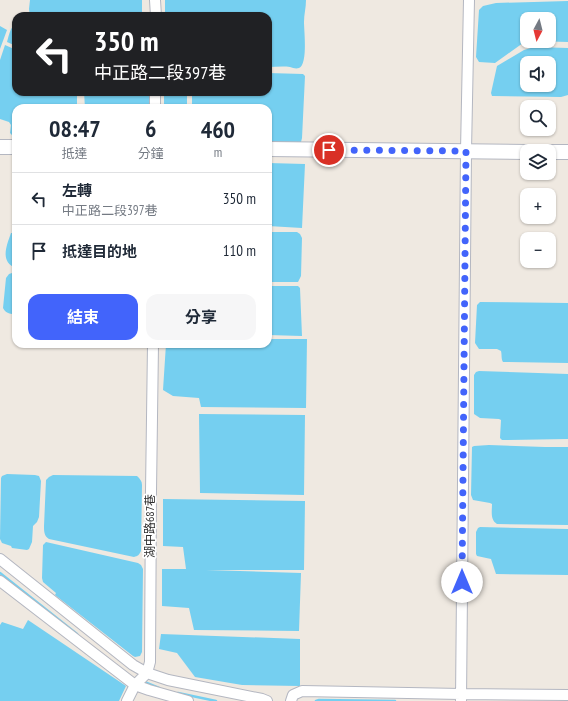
<!DOCTYPE html>
<html lang="zh-TW">
<meta charset="utf-8">
<style>
:root{--surface:#fff;--page:#f6f6f7;--text:#1f2937;--muted:#747a83;--line:#e0e1e3;--accent:#4264fb}
body{margin:0;font-family:"PT Sans Narrow","Noto Sans TC",sans-serif;background:var(--page);color:var(--text);height:100vh;display:flex;flex-direction:column;font-size:15px;white-space:nowrap}
*{box-sizing:border-box;margin:0}
p{font-size:13px;color:var(--muted)}
.icon{flex:none;width:22px;height:22px;fill:none;stroke:currentColor;stroke-width:2;stroke-linecap:round;stroke-linejoin:round}
.map{position:relative;flex:1;overflow:hidden}
.sheet{position:absolute;left:12px;top:104px;width:260px;height:244px;display:flex;flex-direction:column;background:var(--surface);border-radius:12px;box-shadow:0 1px 3px #0004}
.sheet>*{flex:none}
.guide{position:absolute;left:12px;top:12px;width:260px;height:84px;border-radius:12px;box-shadow:0 1px 3px #0004;background:#202124;color:#fff;overflow:hidden}
.needle{width:26px;rotate:187deg}
.controls{position:absolute;left:520px;top:12px;display:grid;gap:8px}
.controls a{display:grid;place-items:center;width:36px;height:36px;border-radius:8px;background:var(--surface);box-shadow:0 1px 3px #0004;font-size:20px}
.pin{position:absolute;display:grid;place-items:center;width:34px;height:34px;color:#fff;margin:-17px;border:2px solid #fff;border-radius:50%;box-shadow:0 1px 4px #0007}
.me{position:absolute;width:44px;margin:-22px;rotate:0deg;stroke-linejoin:round;filter:drop-shadow(0 0 3px #0008)}
.turn{display:flex;align-items:center;gap:14px;height:84px;padding:0 16px;font-size:18px}
.turn .icon{width:52px;height:52px;stroke-width:2.5}
.turn b{display:block;font-size:28px;line-height:34px}
.eta{display:flex;justify-content:space-evenly;align-items:center;height:68px;text-align:center}
.eta b{font-size:24px;font-weight:700;line-height:28px}
.action{display:flex;gap:8px;margin-top:auto;padding:8px 16px}
.action a{flex:1;height:46px;border-radius:12px;background:var(--accent);color:#fff;font-size:16px;font-weight:700;line-height:46px;text-align:center}
.action a+a{background:var(--page);color:var(--text)}
ul{padding:0;list-style:none}
li{display:flex;align-items:center;gap:12px;height:52px;padding:0 16px;border-top:1px solid var(--line)}
li div{flex:1}
li b{display:block;font-size:15px}
li em{font-style:normal}
.map>svg:first-child{display:block}
</style>
<div class="map">
<svg width="568" height="701" viewBox="0 0 568 701">
<rect width="100%" height="100%" fill="#efe9e1"/>
<!-- water -->
<path fill="#75cff0" fill-rule="evenodd" d="M30,0h112v16h-112l-1,-7z
M165,0h141c0,8 -2,14 -2,22 0,9 4,42 -5,46 -3,1 -6,0 -9,-1 -7,-1 -15,0 -22,0v-51h-103z
M568,1v41l-35,-1 -10,2 -28,20 -16,-1 -3,-5 3,-47 4,-4 13,-3zM527,19h22v22h-22z
M16,23v69h61v16h-61v28h-3l-3,-3 1,-8 -2,-3 -9,-3v-59l5,-15 9,4 2,-3 -9,-4c2,-7 3,-14 9,-19z
M0,26l7,4 -7,19z
M534,47l34,1v47l-7,2 -68,-1h-1l-1,-3 6,-27 27,-16zM527,63h22v22h-22z
M268,73l35,1 2,2 -3,62 -1,4 -3,1h-30v-35h-76v-16h76z
M84,92h67l-1,16h-65z
M164,92h23v16h-23z
M268,163l37,1 -3,64 -34,-2z
M268,232h29l3,2 2,4 -1,38 -3,6h-30z
M11,233h5v35c-16,-6 -10,-21 -5,-35z
M15,272h1v42c-5,0 -10,0 -13,-6l3,-30 3,-4z
M268,286h30l2,2 2,48 -34,-1z
M480,302l88,1v60l-65,-1c-2,-3 -1,-7 -2,-11l-4,-2h-18l-4,-6 2,-38z
M268,339h39l-1,69 -105,-1 -2,-9 -26,-2 -10,-6 3,-46h102z
M479,371l89,3v65l-66,1 -2,-2 1,-18 -2,-1 -19,-1 -6,-4v-39l2,-3z
M199,414l106,1 -1,80 -104,-2z
M489,445l56,2h23v78l-71,-1c-7,-4 -5,-13 -5,-20l-2,-1 -17,-3 -2,-5 1,-48 2,-1z
M7,474l28,1 4,1 2,5 -2,36 -2,5 -4,4 -1,16 -3,7 -2,1 -15,-2 -1,-2 -9,-3 -2,-4 1,-61 1,-2z
M53,475l84,1c3,3 5,5 5,9l-1,66c-2,4 -3,5 -7,6l-85,-18c-5,-3 -5,-8 -5,-13l2,-46 3,-3z
M163,499l142,2 -1,69h-98l95,3 -2,58 -105,-1 -5,-22 -27,-2v-37h24l-3,-22 -20,-1z
M480,527l88,2v46l-72,-1 -5,-15 -14,-3 -1,-2v-22l2,-4z
M46,542l92,21 3,2 2,4 -1,83 -2,4 -5,1 -2,-1 -78,-61 1,-2 -13,-11 -1,-4 1,-33z
M28,620l98,66 -7,15h-119v-76l2,-3 21,7z
M161,634l139,5v47l-58,-1 -47,-8 -18,-24 -18,-4z"/>
<g fill="none" stroke-linecap="round" stroke-linejoin="round">
<!-- stream -->
<path stroke="#75cff0" stroke-width="2.5" d="M0,573l77,61
M142,681l17,7
M178,693l38,8
M316,701l3,-1 76,1"/>
<defs>
<path id="street" d="M155,0l1,16
M155,108v-16
M0,559l133,106 14,8 21,7 94,19 5,2
M0,581l135,104 14,5 39,11
M127,701l8,-16 12,-12 3,-11 1,-171 2,-147
M291,701l2,-6 9,-4 159,3 107,1
M461,701l5,-550 3,-151"/>
<path id="secondary" d="M0,147h16
M268,149l259,3
M549,152h19"/>
</defs>
<!-- street casing -->
<use href="#street" stroke="#b4b7c1" stroke-width="12"/>
<!-- secondary casing -->
<use href="#secondary" stroke="#b4b7c1" stroke-width="16"/>
<!-- street -->
<use href="#street" stroke="#fff" stroke-width="10"/>
<!-- secondary -->
<use href="#secondary" stroke="#fff" stroke-width="14"/>
</g>
<g fill="none" stroke-linecap="round" stroke-linejoin="round">
<!-- route -->
<path stroke="#4264fb" stroke-width="7" stroke-dasharray="0 12.6" d="M329,150l137,1 -4,431"/>
</g>
<g text-anchor="middle" stroke-width="3.5" stroke-linejoin="round" paint-order="stroke">
<!-- street labels -->
<g font-size="12" fill="#2e2e2e" stroke="#fff">
<text transform="translate(150 526) rotate(-90)" y="4">湖中路687巷</text>
</g>
</g>
</svg>
<div class="controls">
<a><svg class="needle" viewBox="-14 -14 28 28"><path d="M0-13l5 13h-10z" fill="#e53935"/><path d="M0 13l5-13h-10z" fill="#747a83"/></svg></a>
<a><svg class="icon" aria-label="sound" viewBox="0 0 24 24"><path d="M4 9h4l5-4v14l-5-4H4zM17 9q2 3 0 6"/></svg></a>
<a><svg class="icon" aria-label="search" viewBox="0 0 24 24"><circle cx="10" cy="10" r="6"/><path d="M15 15l6 6"/></svg></a>
<a><svg class="icon" aria-label="layers" viewBox="0 0 24 24"><path d="M12 4l9 5-9 5-9-5zM3 14l9 5 9-5"/></svg></a>
<a>+</a>
<a>−</a>
</div>
<div class="pin" style="left:329px;top:150px;background:#d93025"><svg class="icon" aria-label="arrive" viewBox="0 0 24 24"><path d="M6 21V4h12l-3 4 3 4H6"/></svg></div>
<svg class="me" style="left:462px;top:582px" viewBox="-20 -20 40 40"><circle r="19" fill="#fff"/><path d="M0-13L10 11 0 6-10 11z" fill="#4264fb"/></svg>
<div class="guide">
<div class="turn"><svg class="icon" aria-label="left" viewBox="0 0 24 24"><path d="M17 20v-9H6M10 6l-5 5 5 5"/></svg><div><b>350 m</b>中正路二段397巷</div></div>
</div>
<section class="sheet">
<div class="eta">
<div><b>08:47</b><p>抵達</p></div>
<div><b>6</b><p>分鐘</p></div>
<div><b>460</b><p>m</p></div>
</div>
<ul>
<li><svg class="icon" aria-label="left" viewBox="0 0 24 24"><path d="M17 20v-9H6M10 6l-5 5 5 5"/></svg><div><b>左轉</b><p>中正路二段397巷</p></div><em>350 m</em></li>
<li><svg class="icon" aria-label="arrive" viewBox="0 0 24 24"><path d="M6 21V4h12l-3 4 3 4H6"/></svg><div><b>抵達目的地</b></div><em>110 m</em></li>
</ul>
<div class="action"><a>結束</a><a>分享</a></div>
</section>
</div>
